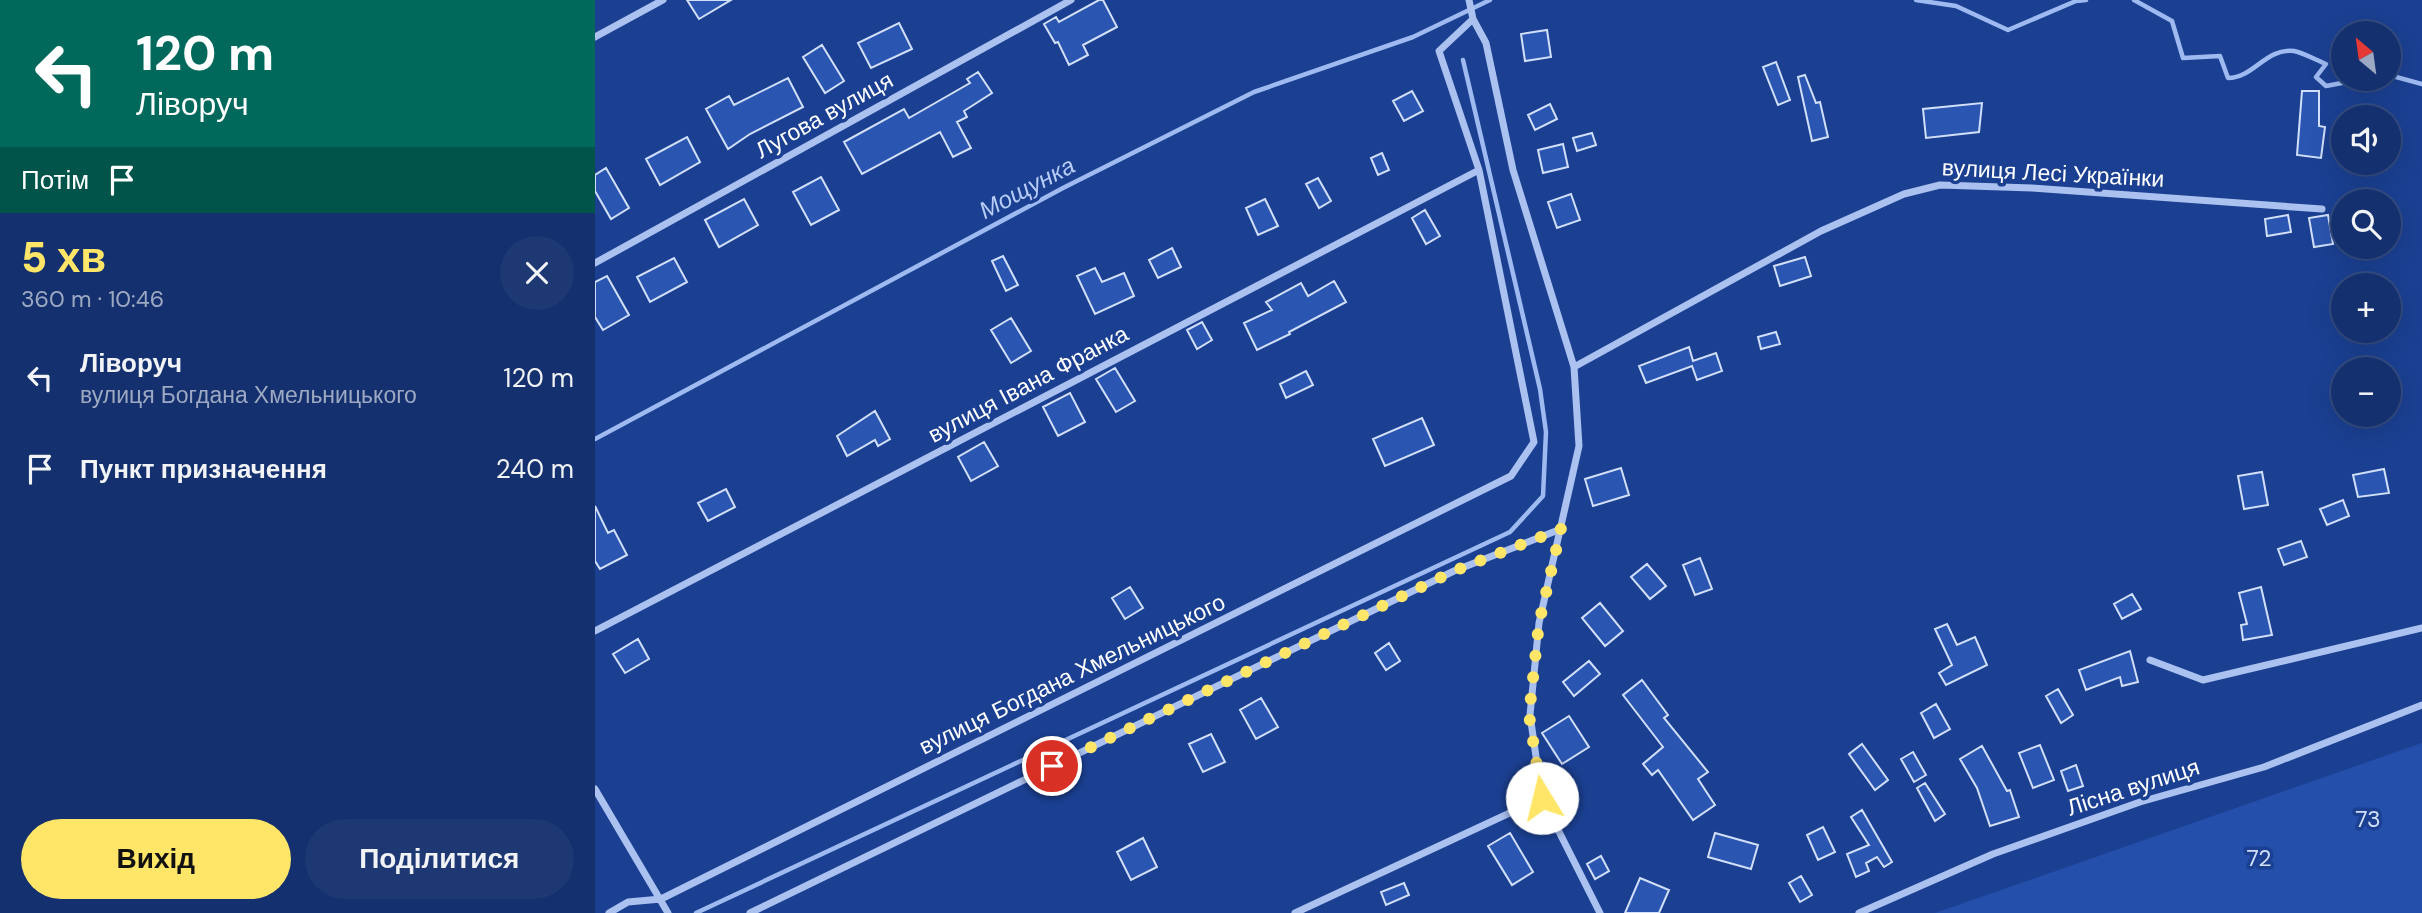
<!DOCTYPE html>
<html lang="uk">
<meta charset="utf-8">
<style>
:root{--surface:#14306e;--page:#1d3873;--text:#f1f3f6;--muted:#9da9c2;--line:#334b81;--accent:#ffe668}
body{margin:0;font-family:"DM Sans",sans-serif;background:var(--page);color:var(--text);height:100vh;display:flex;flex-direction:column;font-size:26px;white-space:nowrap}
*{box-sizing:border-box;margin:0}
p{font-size:23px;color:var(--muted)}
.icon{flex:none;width:38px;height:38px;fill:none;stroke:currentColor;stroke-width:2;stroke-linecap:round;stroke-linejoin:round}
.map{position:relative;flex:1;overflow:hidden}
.panel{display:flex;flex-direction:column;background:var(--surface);width:595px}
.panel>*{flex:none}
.hud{background:#00695c;color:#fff;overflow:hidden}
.needle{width:46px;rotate:331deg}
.tools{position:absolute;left:1736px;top:21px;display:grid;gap:14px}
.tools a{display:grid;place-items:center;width:70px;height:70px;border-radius:50%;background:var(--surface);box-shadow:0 7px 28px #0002,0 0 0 2px var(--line);font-size:35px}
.pin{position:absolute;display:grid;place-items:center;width:60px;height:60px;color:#fff;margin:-30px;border:4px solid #fff;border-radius:50%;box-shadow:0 2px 7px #0007}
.me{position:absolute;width:77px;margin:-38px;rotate:351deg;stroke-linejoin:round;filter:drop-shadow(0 0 5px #0008)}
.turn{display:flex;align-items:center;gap:24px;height:147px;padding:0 21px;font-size:32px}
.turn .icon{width:91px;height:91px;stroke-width:2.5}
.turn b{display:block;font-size:49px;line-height:60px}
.then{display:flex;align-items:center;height:66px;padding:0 21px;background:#0003;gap:14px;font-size:26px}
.round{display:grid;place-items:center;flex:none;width:74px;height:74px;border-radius:37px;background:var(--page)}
.summary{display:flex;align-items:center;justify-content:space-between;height:119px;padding:0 21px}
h1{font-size:42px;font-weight:800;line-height:52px;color:var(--accent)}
.cta{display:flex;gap:14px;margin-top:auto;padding:14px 21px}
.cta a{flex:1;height:80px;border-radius:42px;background:var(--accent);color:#111;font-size:28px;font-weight:800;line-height:80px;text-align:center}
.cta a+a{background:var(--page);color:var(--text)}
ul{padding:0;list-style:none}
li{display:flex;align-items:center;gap:21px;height:91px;padding:0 21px}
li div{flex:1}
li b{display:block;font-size:26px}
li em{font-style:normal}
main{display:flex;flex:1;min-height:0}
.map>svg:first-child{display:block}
</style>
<main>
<section class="panel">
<div class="hud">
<div class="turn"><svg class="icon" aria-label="left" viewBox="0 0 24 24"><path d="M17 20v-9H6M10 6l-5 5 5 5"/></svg><div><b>120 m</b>Ліворуч</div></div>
<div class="then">Потім<svg class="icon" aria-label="arrive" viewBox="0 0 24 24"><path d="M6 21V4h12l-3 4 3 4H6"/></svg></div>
</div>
<div class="summary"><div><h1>5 хв</h1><p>360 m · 10:46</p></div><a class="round"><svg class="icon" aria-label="close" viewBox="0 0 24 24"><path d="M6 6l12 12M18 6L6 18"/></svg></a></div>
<ul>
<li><svg class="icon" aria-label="left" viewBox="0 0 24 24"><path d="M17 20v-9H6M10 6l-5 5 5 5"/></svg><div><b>Ліворуч</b><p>вулиця Богдана Хмельницького</p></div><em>120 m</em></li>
<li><svg class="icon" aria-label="arrive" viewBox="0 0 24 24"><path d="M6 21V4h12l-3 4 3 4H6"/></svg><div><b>Пункт призначення</b></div><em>240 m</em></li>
</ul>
<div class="cta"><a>Вихід</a><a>Поділитися</a></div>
</section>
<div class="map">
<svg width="1827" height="913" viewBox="0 0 1827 913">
<rect width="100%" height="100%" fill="#1b4092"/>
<!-- green -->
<path fill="#2450ab" d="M1827,743v170h-487z"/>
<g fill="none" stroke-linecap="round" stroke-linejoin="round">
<!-- stream -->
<path stroke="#9ebaf1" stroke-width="4.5" d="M1321,0l40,6 52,24 68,-29 10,-1
M1539,0l38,21 11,37 37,-2 8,22c26,0 37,-30 66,-27 10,2 22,9 32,13l-10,13 10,9 37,-7
M1794,75l33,9
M0,439l468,-251 191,-96 159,-55 77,-37
M101,913l814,-381 33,-36 3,-64 -6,-43 -77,-329"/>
</g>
<!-- building -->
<path fill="#2a55b0" stroke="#d1dffa" stroke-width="2" d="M92,0h44l-32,19z
M504,0h4l14,27 -34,18 5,10 -19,10 -11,-23 -3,1 -11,-19 12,-7 3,5z
M304,23l13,26 -41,19 -13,-25z
M952,30l4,27 -26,4 -4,-27z
M227,45l22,36 -19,12 -22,-36z
M1181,62l14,38 -12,5 -15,-38z
M383,72l14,21 -28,18 3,6 -10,5 14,26 -18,9 -13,-25 -78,42 -18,-32 60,-33 5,9 61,-35 -3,-4z
M1210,75l11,28 4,-1 8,35 -16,4 -14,-64z
M193,78l15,29 -53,27 -22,15 -22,-40 23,-13 5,9z
M817,91l11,20 -19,10 -11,-20z
M1707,91h17v35l6,1 -4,31 -24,-3z
M1387,103l-3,29 -53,6 -3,-29z
M955,104l7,15 -22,11 -7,-15z
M997,133l4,12 -19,6 -4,-13z
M92,137l13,25 -40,23 -14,-26z
M968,144l5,23 -25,6 -5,-23z
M787,153l7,17 -11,5 -7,-17z
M11,168l23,40 -18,11 -16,-28v-16z
M226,177l18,33 -28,15 -18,-33z
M723,178l13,23 -12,7 -13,-24z
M976,194l9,26 -23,8 -9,-26z
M149,199l14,26 -39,22 -14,-27z
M670,199l13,27 -20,9 -12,-27z
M830,210l15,26 -14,8 -14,-26z
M1693,215l3,17 -24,4 -2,-17z
M1733,215l5,29 -19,3 -5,-29z
M577,248l9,19 -23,11 -9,-18z
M408,256l15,29 -12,6 -14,-30z
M1210,257l6,19 -31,10 -6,-20z
M79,258l13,24 -37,20 -13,-25z
M500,268l7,14 22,-9 10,23 -39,18 -18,-38z
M12,276l22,39 -26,15 -8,-13v-35z
M739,281l12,21 -57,30 1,2 -33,16 -13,-27 28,-13 -6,-8 35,-19 7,13z
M416,318l20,33 -20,12 -20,-33z
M607,322l10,18 -15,9 -10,-19z
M1181,332l4,12 -19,5 -3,-12z
M1094,347l4,14 23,-8 6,18 -25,9 -5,-14 -46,17 -7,-17z
M520,368l20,33 -19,11 -20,-33z
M711,371l7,14 -27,13 -6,-14z
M475,393l15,29 -27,14 -15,-29z
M280,411l15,28 -12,7 -3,-6 -28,16 -10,-20z
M827,418l12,27 -49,21 -12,-27z
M389,442l14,24 -27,15 -13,-24z
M1026,468l8,27 -36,11 -8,-27z
M1789,469l5,24 -31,4 -5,-22z
M1667,472l6,33 -24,4 -6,-33z
M131,489l9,18 -27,14 -10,-18z
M1748,500l6,16 -22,9 -7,-16z
M0,506l13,27 6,-3 13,25 -27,14 -5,-8z
M1706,541l6,16 -23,8 -6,-16z
M1105,558l12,31 -17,6 -12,-30z
M1052,564l19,22 -16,13 -19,-22z
M535,587l13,21 -18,11 -13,-21z
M1666,587l11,48 -29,5 -2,-15 6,-1 -8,-31z
M1537,594l9,15 -19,10 -8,-15z
M1005,603l23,28 -18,15 -23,-28z
M1352,624l10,21 18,-8 12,28 -41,20 -7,-12 13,-8 -17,-36z
M43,639l11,20 -24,14 -12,-19z
M794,643l11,18 -14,9 -11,-17z
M1535,651l8,31 -16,4 -2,-9 -34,13 -7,-20z
M994,661l11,13 -26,22 -11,-14z
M1047,680l26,35 -4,3 44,54 -10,7 17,26 -22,15 -35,-50 -6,5 -9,-11 20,-17 -40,-52z
M1463,689l15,26 -12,8 -15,-27z
M666,698l17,29 -22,12 -16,-29z
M1341,704l14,25 -16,9 -13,-25z
M974,716l20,31 -27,17 -20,-31z
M616,734l14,28 -22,10 -14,-28z
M1267,744l26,36 -13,10 -26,-36z
M1445,745l14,35 -21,8 -14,-35z
M1387,746l25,45 3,-1 9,27 -29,9 -13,-38 -17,-29z
M1318,752l13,23 -12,7 -13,-23z
M1481,765l7,21 -15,5 -7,-20z
M1330,783l20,31 -10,7 -18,-33z
M1267,810l30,52 -8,5 -7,-10 -11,6 3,8 -13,6 -9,-23 22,-9 -18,-28z
M1228,827l12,25 -17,8 -11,-25z
M915,833l23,39 -21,13 -24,-39z
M1120,833l43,12 -7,24 -43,-12z
M548,838l14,29 -26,13 -14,-28z
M1006,856l8,15 -14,8 -8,-15z
M1206,876l11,19 -12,7 -11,-19z
M1045,878l29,12 -10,23h-34z
M809,883l5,12 -23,10 -5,-13z"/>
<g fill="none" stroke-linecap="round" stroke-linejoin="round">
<!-- minor -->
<path stroke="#abc1ef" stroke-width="7" d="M874,0l4,19 13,24 27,127 61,197 5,79 -40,177 -9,92 12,83 58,115
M0,37l68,-37
M0,263l476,-263
M979,367l247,-136 83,-37 36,-9 92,3 290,21
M0,631l884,-461
M1555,660l53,20 219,-52
M0,789l73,124
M14,913l19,-11 33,-3 850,-423 23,-34 -55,-272 -40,-119 34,-32
M155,913l704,-342 107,-42
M700,913l247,-115
M1264,913l134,-59 147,-52 124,-35 158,-62"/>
</g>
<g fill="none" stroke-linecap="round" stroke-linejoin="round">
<!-- route -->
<path stroke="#ffe668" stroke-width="12" stroke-dasharray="0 21.6" d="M457,766l402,-195 107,-42 -22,94 -10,92 13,83"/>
</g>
<g text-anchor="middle" stroke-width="7" stroke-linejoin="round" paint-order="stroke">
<!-- street labels -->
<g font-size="23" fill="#fff" stroke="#1b4092">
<text transform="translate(229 115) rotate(-29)" y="8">Лугова вулиця</text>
<text transform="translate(1458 173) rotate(3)" y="8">вулиця Лесі Українки</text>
<text transform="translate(433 384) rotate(-28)" y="8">вулиця Івана Франка</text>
<text transform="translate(477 674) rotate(-26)" y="8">вулиця Богдана Хмельницького</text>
<text transform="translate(1538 787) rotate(-18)" y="8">Лісна вулиця</text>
</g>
<!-- park labels -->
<g font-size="23" fill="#d1dffa" stroke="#1b4092">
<text x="1773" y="827">73</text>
<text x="1664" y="866">72</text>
</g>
<!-- water labels -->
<g font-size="24" font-style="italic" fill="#b7ccf6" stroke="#1b4092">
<text transform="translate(432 188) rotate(-28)" y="8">Мощунка</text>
</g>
</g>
</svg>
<div class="tools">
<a><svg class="needle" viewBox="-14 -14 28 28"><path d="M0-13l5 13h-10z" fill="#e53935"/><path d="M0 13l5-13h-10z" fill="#9da9c2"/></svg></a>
<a><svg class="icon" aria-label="sound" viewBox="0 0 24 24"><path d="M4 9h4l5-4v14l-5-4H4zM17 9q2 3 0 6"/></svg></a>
<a><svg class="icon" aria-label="search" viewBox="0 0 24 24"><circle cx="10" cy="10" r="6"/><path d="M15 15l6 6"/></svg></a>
<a>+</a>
<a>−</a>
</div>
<div class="pin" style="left:457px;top:766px;background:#d93025"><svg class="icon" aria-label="arrive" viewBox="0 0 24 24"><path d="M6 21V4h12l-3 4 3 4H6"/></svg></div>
<svg class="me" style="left:947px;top:798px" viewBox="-20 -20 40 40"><circle r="19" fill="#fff"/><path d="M0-13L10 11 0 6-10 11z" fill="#ffe668"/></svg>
</div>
</main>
